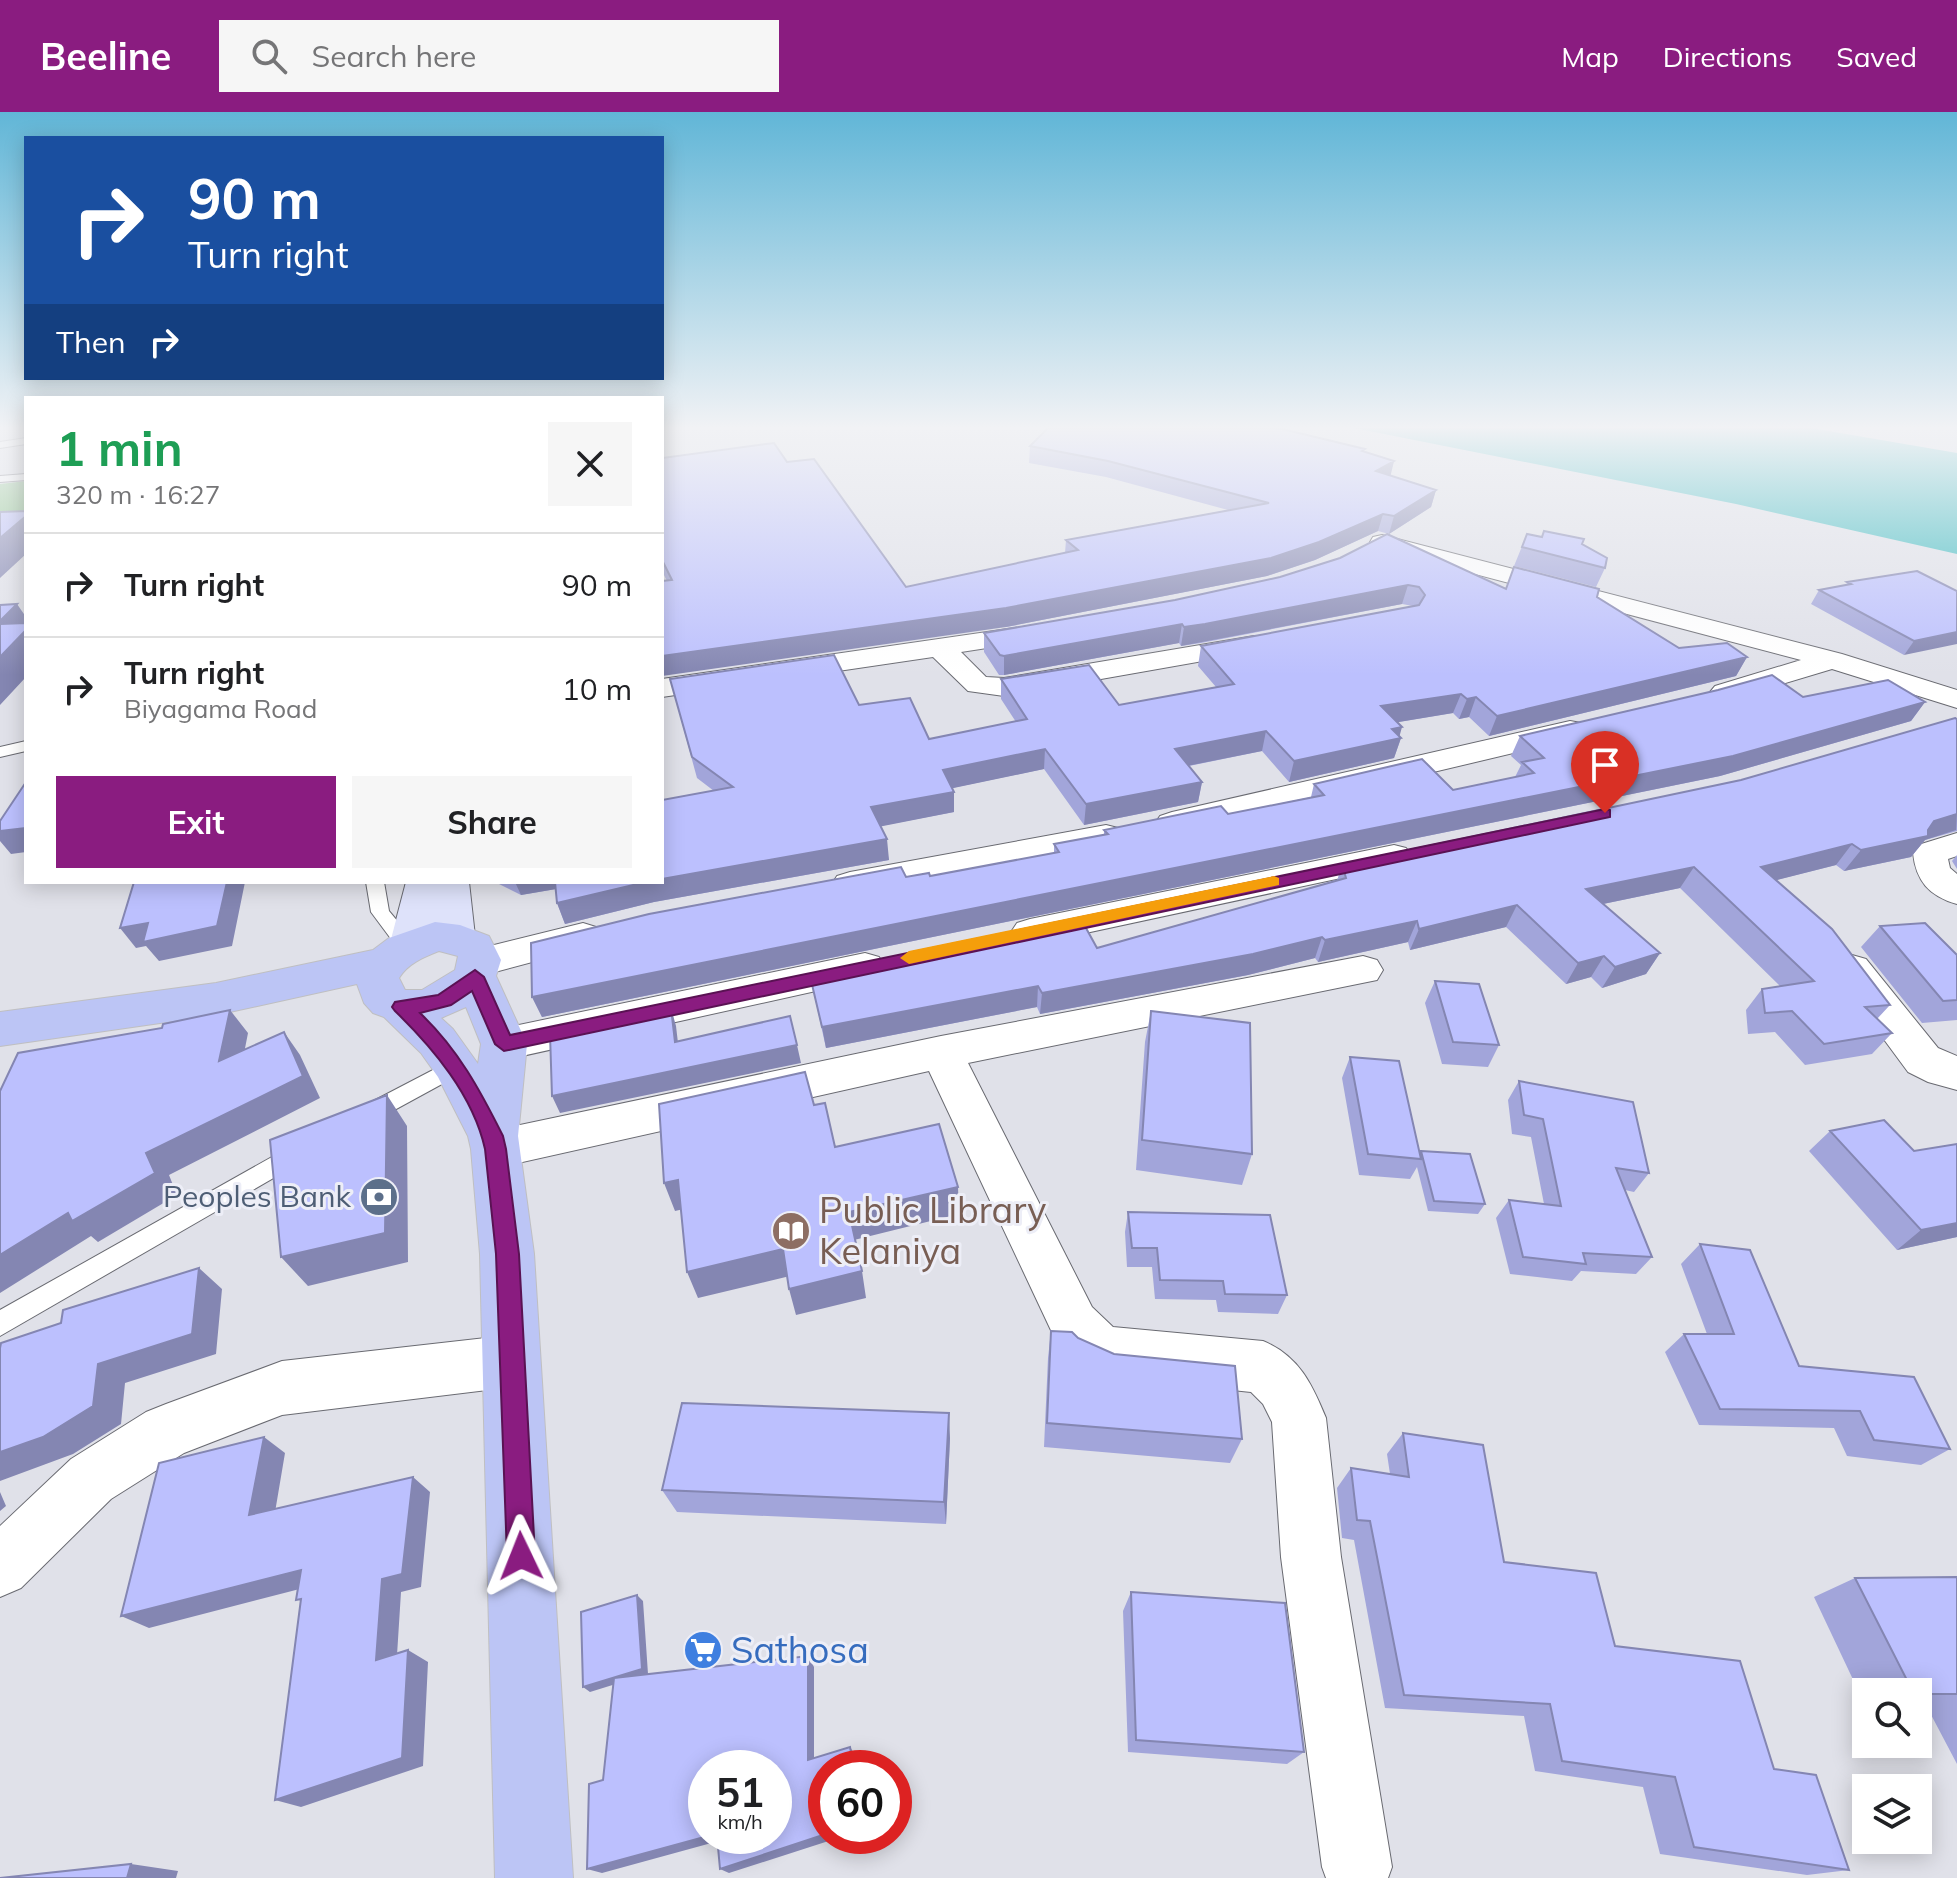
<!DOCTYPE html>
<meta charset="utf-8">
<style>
:root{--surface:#fff;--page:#f6f6f6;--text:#202124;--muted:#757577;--line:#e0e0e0;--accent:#8a1c80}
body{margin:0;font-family:Mulish,sans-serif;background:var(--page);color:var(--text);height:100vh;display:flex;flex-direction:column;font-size:30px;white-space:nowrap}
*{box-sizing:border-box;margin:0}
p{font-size:26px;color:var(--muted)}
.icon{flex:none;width:44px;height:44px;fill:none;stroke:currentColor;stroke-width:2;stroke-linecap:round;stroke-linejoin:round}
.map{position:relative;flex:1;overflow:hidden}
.sheet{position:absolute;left:24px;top:284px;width:640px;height:488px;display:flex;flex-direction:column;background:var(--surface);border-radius:0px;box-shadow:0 4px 20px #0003}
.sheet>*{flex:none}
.top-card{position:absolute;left:24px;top:24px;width:640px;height:244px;border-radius:0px;box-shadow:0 4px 20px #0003;background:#1a4fa0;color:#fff;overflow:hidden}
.buttons{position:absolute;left:1852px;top:1566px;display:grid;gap:16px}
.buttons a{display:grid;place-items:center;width:80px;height:80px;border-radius:0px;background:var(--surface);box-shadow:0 4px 20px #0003;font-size:40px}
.speed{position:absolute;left:688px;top:1638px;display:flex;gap:16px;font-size:40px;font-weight:700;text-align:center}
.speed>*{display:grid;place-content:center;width:104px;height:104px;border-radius:50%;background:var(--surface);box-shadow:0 4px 20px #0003;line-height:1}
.speed small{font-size:20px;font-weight:400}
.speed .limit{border:12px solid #d22;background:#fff;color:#111}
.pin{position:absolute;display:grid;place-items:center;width:68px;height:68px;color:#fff;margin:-82px -34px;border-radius:50% 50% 50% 0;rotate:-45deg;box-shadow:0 0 8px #0007}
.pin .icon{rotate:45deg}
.me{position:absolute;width:88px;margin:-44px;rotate:358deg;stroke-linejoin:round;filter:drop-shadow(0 0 6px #0008)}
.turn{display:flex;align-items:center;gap:28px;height:168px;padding:0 32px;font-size:36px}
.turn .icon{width:104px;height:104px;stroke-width:2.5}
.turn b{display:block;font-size:56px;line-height:68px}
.then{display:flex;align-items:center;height:76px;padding:0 32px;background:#0003;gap:16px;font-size:30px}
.round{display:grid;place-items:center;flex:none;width:84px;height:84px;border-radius:0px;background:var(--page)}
.head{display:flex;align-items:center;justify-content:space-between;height:136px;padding:0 32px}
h1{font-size:48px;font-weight:700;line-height:60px;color:#1e9e55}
.cta{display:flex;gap:16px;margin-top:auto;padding:16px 32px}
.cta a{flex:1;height:92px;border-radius:0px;background:var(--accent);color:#fff;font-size:32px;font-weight:700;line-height:92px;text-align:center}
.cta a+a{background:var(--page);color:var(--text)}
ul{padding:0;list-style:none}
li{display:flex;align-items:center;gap:24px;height:104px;padding:0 32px;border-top:2px solid var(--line)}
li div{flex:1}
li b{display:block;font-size:30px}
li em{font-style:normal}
header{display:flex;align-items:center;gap:48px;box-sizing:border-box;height:112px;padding:0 40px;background:var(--accent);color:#fff}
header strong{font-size:38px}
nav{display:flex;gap:44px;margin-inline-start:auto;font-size:28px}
.search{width:560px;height:72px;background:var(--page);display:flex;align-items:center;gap:20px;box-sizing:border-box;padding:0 28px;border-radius:0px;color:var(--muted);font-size:30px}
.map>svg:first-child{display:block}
</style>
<header>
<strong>Beeline</strong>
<div class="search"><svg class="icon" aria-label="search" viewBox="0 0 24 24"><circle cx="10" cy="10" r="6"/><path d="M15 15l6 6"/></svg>Search here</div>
<nav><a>Map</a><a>Directions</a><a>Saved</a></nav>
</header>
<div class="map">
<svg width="1957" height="1766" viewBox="0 0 1957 1766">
<rect width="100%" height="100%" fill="#e0e1e9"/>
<!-- forest -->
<path fill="#88c485" d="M26,369v39l-26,1v-37z"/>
<!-- water -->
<path fill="#38b9be" d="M1354,316h457l146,25v101l-221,-50z"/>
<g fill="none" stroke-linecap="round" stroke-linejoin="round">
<defs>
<path id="lane" d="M26,326v6l-26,4v-6z
M26,362v6l-26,2v-6z
M26,629v10l-26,6v-10z
M366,770h18l5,29 25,30 3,5 -3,5h-14l-29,-39z
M456,946l8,2 3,6 -3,6 -88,48 -8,3 -8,-3 -3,-6 3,-6z
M295,1032l8,3 3,7 -3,7 -303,175v-26z"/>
<path id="street" d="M1382,423l460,119 115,36v18l-125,-39 -97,29 -10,3 -10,-3 -5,-6 5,-6 86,-26 -428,-113 -3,-5 3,-5z
M1036,513l10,2 4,6 -4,6 -85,13 25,25 18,1 250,-42 10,2 4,6 -4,6 -10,2 -250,44 -36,-5 -35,-34 -271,40v-18z
M1570,609l11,2 4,7 -4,7 -409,97 -12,-4 -5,-7 5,-7 12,-4z
M1106,713l12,3 5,8 -5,8 -268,52 -13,-4 -5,-8 5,-8 13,-4z
M1957,721v23l-9,3 2,9 7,6v30c-28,-8 -41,-23 -44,-51l5,-8z
M1394,733l12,3 6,8 -6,8 -376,81 -13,-4 -6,-9 6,-9 13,-4z
M583,811l13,4 6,9 -6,9 -116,31 -14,-4 -5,-10 5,-10z
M865,841l14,4 6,10 -6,10 -375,83 -15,-5 -6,-11 6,-11 15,-5z
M1852,843l14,4 72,89 19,8v34l-29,-8 -20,-10 -76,-103 6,-10z
M1363,844l14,4 6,10 -6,10 -409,83 124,244 21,20 150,14c36,15 49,43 63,77l15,139 51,310 -4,11h-62l-4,-11 -41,-310 -9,-135 -9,-18 -12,-12 -142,-15 -34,-15 -19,-21 -127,-270 -433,97 -16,-6 -7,-13 7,-13 16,-6 445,-94z
M512,1223l19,8 7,18 -7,18 -19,8 -230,28 -98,38 -73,46 -90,89 -21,9v-71l71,-67 75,-47 20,-8 116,-43z"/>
<path id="secondary" d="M406,770h63l6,54 -6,10 -15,4 -15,-4 -6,-9 -7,16 -15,5 -15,-5 -6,-10z"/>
<path id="primary" d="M435,810l25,3 29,11 12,24 -5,16 31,68 -9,92 16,118 39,624h-78l-15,-624 -9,-105 -3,-13 -30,-59 -17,-24 -37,-36 -11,-4 -9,-10 -7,-19 -141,31 -216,31v-34l216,-29 157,-33 16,-12zM439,839l19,5 -3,14 -33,20h-17l-6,-12c9,-15 25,-21 40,-27zM466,895l15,37 -3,20 -25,-35 -12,-11z"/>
</defs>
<!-- lane casing -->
<use href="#lane" stroke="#696a71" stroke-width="2"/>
<!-- street casing -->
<use href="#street" stroke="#696a71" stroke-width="2"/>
<!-- secondary casing -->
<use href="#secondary" stroke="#696a71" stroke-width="2"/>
<!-- primary casing -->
<use href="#primary" stroke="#bfbfc1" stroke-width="2"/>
<!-- lane -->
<use href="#lane" fill="#fff" fill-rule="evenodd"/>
<!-- street -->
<use href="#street" fill="#fff" fill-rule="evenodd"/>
<!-- secondary -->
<use href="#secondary" fill="#dee2fa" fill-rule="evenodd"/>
<!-- primary -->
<use href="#primary" fill="#bcc5f5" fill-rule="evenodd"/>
</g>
<!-- wall -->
<path fill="#a2a5da" d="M1030,334l335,6 29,9 -4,14 46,15 -5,17 -42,27 -11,-3 -63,29 -48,16 -261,51 -339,-46 -5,-10v-113l125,4 119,125 159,-34 1,-13 162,-30 -122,-33 -77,-14z
M1527,422l55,10 23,24 -9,19 -82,-21z
M1280,465l226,12 91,8 82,51 68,9 -11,19 -247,60 -20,-19 -10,2 -6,-6 -55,9 1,14 2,2 -7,20 -105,24 -27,-31 -73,15 13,16 -4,20 -114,23 -40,-56 -92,19 2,4v20l-74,14 9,34 -235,42 -89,22 -8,-21 -1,-14 -35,6 -26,-13h167l52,-91 -17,-13 -27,-99 189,26 70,34 87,-17 -15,-23v-20l118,26 97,-18 -18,-21 3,-20 212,-40 -11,-2 -201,39 -20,3 -2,-3 -175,32h-5l-15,-23v-19l191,-33z
M1847,470l110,9 -53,64 -93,-51 8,-14 27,-5z
M1803,585l122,5 -14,19 -191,55 -1178,241 -10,-20 374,-120 24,-1 124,-23v-9l50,-9v-5l124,-16 83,-17 3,-13 139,6 62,-13 6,-12 -10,-9 9,-20z
M1957,607v112l-32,9 -14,17 -67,14 -8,-6 -60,15 114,125 -13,14 15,14 -20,21 -67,11 -30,-33 -27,2 -2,-24 16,-21 18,-3 -100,-98 -77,16 57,49 -14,21 -44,14 -11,-11 -25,7 -60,-57 -96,23 -2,-8 -90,20 -3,-4 -67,17 -208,39 -3,-7 -211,41 -16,-72 287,-28 240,-67 5,-17 399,-84z
M1957,743v14l-5,-8z
M1880,814l77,29v65l-35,3 -61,-76z
M1435,869l64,64 -11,22 -46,-3 -17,-61z
M1151,899l101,143 -10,31 -106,-15 9,-128z
M1350,945l70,96 1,-2 64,53 -7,10 -50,-3 -11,-44 -7,12 -51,-4 -17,-97z
M1519,969l130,92 -15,19 -9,-2 27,67 -16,17 -55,-3 -9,10 -62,-7 -14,-56 13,-18 35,4 -13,-67 -19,-3 -4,-34z
M1830,1019l84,20 43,86 -60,13 -88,-99z
M1128,1100l159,83 -9,19 -60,-2 -2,-12 -61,-1 -3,-32h-25l-2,-35z
M1700,1132l99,122 151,83 -29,16 -74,-9 -13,-28 -135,-3 -34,-73 19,-18h23l-26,-70z
M1051,1219l27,7 164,101 -12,24 -186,-16 4,-89z
M1403,1321l101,129 111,84 159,123 75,101 -42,5 -147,-21 -17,-67 -108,-16 -11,-55 -139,-8 -31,-168 -12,-2 -5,-50 14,-20 39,6 -3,-20z
M950,1326l-4,86 -269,-12 -15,-22z
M1957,1465v187l-29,-55h-10v-17h-52v15l-52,-110 41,-19z
M1131,1480l173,160 -17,12 -159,-12 -5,-141z"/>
<!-- shaded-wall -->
<path fill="#8486b2" d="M1394,349l-4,17 -14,-7z
M1436,378l-5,17 -42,27 5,-18z
M1383,402l-5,17 -63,29 -48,16 -261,51 -344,49v-20z
M26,404v38l-26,24v-40z
M1408,473l-6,19 -221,42 3,-19z
M17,492l9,13v60l-26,28v-84z
M1182,512l-3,19 -175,32v-19z
M1957,520v12l-53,11 10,-14z
M1747,545l-11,19 -247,60 8,-20z
M1461,582l-8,19 -78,13 6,-20z
M1476,585l-7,20 -10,2 8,-20z
M1925,590l-14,19 -191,55 -1178,241 -10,-20z
M1402,615l-3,11h2l-7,20 -105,24 5,-21 98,-32z
M1266,619l-4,20 -90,18 3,-20z
M1045,637l-1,20 -100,21 -1,-20z
M1202,670l-4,20 -114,23 2,-21z
M954,680v20l-81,16 -2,-21z
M1957,702l-1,16 -31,10 -14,17 -67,14 17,-21 73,-29z
M26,716v24l-15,2 -11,-13v-10z
M887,727l2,21 -235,42 -89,22 -8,-21 89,-21h16v-3z
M1852,732l-16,21 -90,23 15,-21z
M1694,755l-14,21 -106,22 12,-21z
M227,770h18l-13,64 -73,15 -13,-15 -10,2 -16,-20z
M515,770h45l2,6 -41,7z
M1517,793l-11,22 -96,23 9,-21z
M1417,809l-9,21 -90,20 7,-22z
M1322,825l-7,21 -67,17 -208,39 2,-21z
M1660,841l-14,21 -44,14 13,-21z
M1604,844l-13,21 -25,7 12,-21z
M1038,874l-1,21 -211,41 -4,-21z
M671,896l5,18 4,34 -5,-18z
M230,898l18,23 -10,51 -19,-23z
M284,920l16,23 20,43 -151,77 8,20 -79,47 -7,-6 -91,57v-38l68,-42 78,-60z
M797,933l4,18 -241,50 -8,-17z
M387,983l20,31 1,136 -100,24 -27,-29z
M678,1068l10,28 -13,3 -11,-28z
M958,1075l1,27 -105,26 -5,-28z
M1957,1111v14l-60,13 24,-20z
M783,1137l7,27 -92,22 -11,-26z
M199,1156l23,21 -6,65 -91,29 -4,41 -48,30 -73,27v-45l98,-72z
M862,1159l4,27 -70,17 -7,-26z
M949,1301l1,25 -4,86 -2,-22z
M264,1325l21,16 -13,77 -23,-15z
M413,1365l17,15 -9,95 -20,5 -5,79 -20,-11 6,-81z
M0,1380l6,14 -6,5z
M301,1458l22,13 -174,45 -28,-12z
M637,1483l6,6 5,73 -58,18 -7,-5z
M408,1538l20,12 -5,104 -122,41 -26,-7z
M808,1544l6,11v101l-6,-8z
M850,1635l5,8 2,13h-3z
M826,1722v2h18l-115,37 -9,-4z
M708,1724h12l6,3 -124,34 -15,-4z
M131,1752l47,7 -2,7h-49z"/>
<!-- building -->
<path fill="#bcc0fe" stroke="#8486b2" stroke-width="2" d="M1048,316h226l8,1 83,20 -3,2 32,10 -18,10 60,19 -42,26 -11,-2 -64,28 -48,16 -265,50 -344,48v-75l10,-1 -10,-20v-102l112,-15 13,19 27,-3 92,128 172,-37 -12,-10 203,-37 -161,-42 -78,-15z
M26,399v5l-26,22v-26z
M1544,419l40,8 -2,5 25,14 -2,10 -83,-21 5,-13 15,3z
M1387,422l119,55 8,-22 85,22 -2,8 82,51 48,-5 20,14 -250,59 -21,-19 -9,2 -6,-5 -80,12 21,21 -10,2 9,9 -107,23 -28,-30 -91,18 27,33 -116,22 -41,-55 -102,21 11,22 -83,15 16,32 -225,40v-79l71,-13 -41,-30 -22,-78 164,-24 25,50 51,-7 19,41 98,-20 -26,-40 88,-14 30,40 115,-21 -33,-38 218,-41 6,-10 -6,-8 -11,-2 -203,39 -21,3 -2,-3 -178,32 -4,-1 -16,-22 191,-33 105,-23 60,-19z
M1917,459l40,20v41l-43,9 -95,-51 32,-6 -4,-2z
M17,492l-17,17v-16z
M26,511v7l-26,27v-33z
M1772,563l31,22 85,-17 37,22 -192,54 -1201,241 -1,-54 118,-29 252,-47 5,10 23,-4 1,3 129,-24 -5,-8 54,-10 -4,-4 117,-24 7,8 96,-19 -10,-11 108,-25 31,31 81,-17 -12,-11 22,-4 -24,-22 198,-46z
M1955,606l2,1v95l-23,7 -6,9v6l-67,14 -9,-6 -91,23 71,62 58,76 -25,2 27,26 -68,11 -32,-33 -27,2 -3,-24 52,-8 -120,-114 -108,22 74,64 -45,14 -11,-11 -26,7 -61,-58 -98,24 -2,-8 -92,19 -3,-3 -69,17 -211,39 -4,-7 -216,41 -12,-51 271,-57 16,29 249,-70 -4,-14 399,-84z
M26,670v46l-26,3v-10z
M134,770h93l-10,44 -74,16 5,-19 -28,5z
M555,770h91l-89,21z
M1925,811l32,32v45l-14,1 -63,-75z
M1435,869l44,3 20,61 -46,-3z
M671,896l4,34 115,-26 7,29 -245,51 -2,-62z
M230,898l-11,51 65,-29 19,44 -157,77 9,20 -83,48 -4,-8 -68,42v-164l18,-38 144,-25 1,-4z
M1151,899l99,12 2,131 -110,-14z
M1350,945l49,4 22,98 -53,-5z
M805,960l9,33 11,-2 10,44 104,-23 19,63 -109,25 13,59 -73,18 -6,-40 -96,23 -9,-92 -14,3 -5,-79z
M1519,969l114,21 16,71 -33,-5 36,89 -69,-4 3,11 -63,-7 -14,-57 52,6 -18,-87 -19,-4z
M387,983l-2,138 -104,24 -11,-117z
M1884,1008l30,31 43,-7v79l-36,7 -91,-99z
M1421,1039l49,3 15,50 -51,-3z
M1128,1100l142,3 17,80 -62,-1 -2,-13 -63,-1 -3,-32h-25z
M1700,1132l50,6 49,116 115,11 36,72 -76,-9 -14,-29 -140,-2 -36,-75h50z
M199,1156l-7,66 -94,30 -5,42 -50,31 -43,15v-104l1,-5 60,-20 2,-13z
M1051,1219l21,1 6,6 36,16 121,12 7,73 -195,-16z
M682,1291l267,10 -5,89 -282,-12z
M1403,1321l80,12 21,117 92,11 19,73 125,15 34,108 42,6 33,95 -155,-23 -19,-70 -113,-16 -12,-57 -146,-9 -34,-174 -13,-1 -6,-52 58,9z
M264,1325l-15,78 164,-38 -11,97 -20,5 -6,81 32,-10 -6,108 -127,42 26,-201 -5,1 5,-30 -180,46 38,-153z
M1957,1465v117h-39v-2h-5l-58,-114z
M1131,1480l154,11 19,149 -168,-12z
M637,1483l5,74 -59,18 -2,-75z
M808,1544v104l42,-13 4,21h-28v66l-106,35 -3,-33h57v-68h-68v68h2l-121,33 2,-85 14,-4 11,-102z
M131,1752l-4,14h-127z"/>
<!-- sky -->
<linearGradient id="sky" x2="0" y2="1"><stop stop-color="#61b6d7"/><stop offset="0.56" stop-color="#f1f2f5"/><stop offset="1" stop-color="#f1f2f5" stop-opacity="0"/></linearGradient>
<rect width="1957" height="563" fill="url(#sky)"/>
<!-- route -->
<path fill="#8a1c80" stroke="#5a1253" stroke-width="2" d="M1605,697l5,1v7l-1106,234 -9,-7 -23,-53 -21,14 -31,8c38,36 60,77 83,123l3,13 13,105 16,302 -4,10 -10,4 -10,-4 -4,-10 -11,-302 -11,-105c-12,-54 -52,-101 -90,-138l-3,-4 3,-5 43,-7 37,-25 9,7 26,58z"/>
<!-- slow -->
<path fill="#f59e0b" d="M1274,764l5,2v7l-370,79 -9,-6 9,-7z"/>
<!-- icons -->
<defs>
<symbol id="bank-disc" viewBox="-11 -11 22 22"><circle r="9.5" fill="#5c6f8a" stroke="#edeef7"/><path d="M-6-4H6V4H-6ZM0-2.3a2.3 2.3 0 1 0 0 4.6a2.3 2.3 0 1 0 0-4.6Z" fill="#fff"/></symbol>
<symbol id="library-disc" viewBox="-11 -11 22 22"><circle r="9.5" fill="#8d6e63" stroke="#edeef7"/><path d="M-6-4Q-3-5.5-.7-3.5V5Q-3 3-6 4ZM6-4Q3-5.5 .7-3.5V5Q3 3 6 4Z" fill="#fff"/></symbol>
<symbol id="supermarket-disc" viewBox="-11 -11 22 22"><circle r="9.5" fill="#3f7fe0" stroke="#edeef7"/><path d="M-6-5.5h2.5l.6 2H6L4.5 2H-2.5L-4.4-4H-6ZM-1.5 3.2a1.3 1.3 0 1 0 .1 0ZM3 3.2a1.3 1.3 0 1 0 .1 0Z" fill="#fff"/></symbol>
</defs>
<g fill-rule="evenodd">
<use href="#bank-disc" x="357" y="1063" width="44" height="44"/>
<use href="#library-disc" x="769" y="1097" width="44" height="44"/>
<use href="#supermarket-disc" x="681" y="1516" width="44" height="44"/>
</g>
<g text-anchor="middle" stroke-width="6" stroke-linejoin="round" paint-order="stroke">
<!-- service labels -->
<g font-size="30" fill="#4e5e75" stroke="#edeef7" text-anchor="end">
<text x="351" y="1095">Peoples Bank</text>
</g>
<!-- near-education labels -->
<g font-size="36" fill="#785e54" stroke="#edeef7" text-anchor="start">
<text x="819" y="1111">Public Library<tspan x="819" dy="41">Kelaniya</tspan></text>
</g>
<!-- near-shop labels -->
<g font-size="36" fill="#366cbe" stroke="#edeef7" text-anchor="start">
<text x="731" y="1551">Sathosa</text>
</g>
</g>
</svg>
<div class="buttons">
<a><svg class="icon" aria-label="search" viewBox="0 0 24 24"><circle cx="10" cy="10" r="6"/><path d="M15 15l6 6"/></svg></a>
<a><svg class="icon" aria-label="layers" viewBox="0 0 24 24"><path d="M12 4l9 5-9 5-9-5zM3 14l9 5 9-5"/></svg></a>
</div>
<div class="speed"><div>51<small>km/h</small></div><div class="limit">60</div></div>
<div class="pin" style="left:1605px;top:701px;background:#d93025"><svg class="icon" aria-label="arrive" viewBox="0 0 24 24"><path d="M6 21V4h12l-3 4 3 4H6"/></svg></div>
<svg class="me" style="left:521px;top:1444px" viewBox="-20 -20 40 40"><path d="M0-17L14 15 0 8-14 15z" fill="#8a1c80" stroke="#fff" stroke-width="4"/></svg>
<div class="top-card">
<div class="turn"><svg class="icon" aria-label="right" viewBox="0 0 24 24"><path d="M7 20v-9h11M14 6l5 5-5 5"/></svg><div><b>90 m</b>Turn right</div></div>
<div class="then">Then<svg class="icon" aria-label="right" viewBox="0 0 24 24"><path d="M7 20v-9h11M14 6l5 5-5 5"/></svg></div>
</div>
<section class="sheet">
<div class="head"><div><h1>1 min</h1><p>320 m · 16:27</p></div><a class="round"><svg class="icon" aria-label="close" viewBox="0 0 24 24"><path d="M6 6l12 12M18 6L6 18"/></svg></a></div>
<ul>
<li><svg class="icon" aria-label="right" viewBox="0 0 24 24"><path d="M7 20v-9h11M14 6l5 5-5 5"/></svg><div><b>Turn right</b></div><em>90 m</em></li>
<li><svg class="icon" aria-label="right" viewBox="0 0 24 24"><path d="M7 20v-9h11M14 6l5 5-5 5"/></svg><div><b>Turn right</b><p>Biyagama Road</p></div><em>10 m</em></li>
</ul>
<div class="cta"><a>Exit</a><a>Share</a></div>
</section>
</div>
